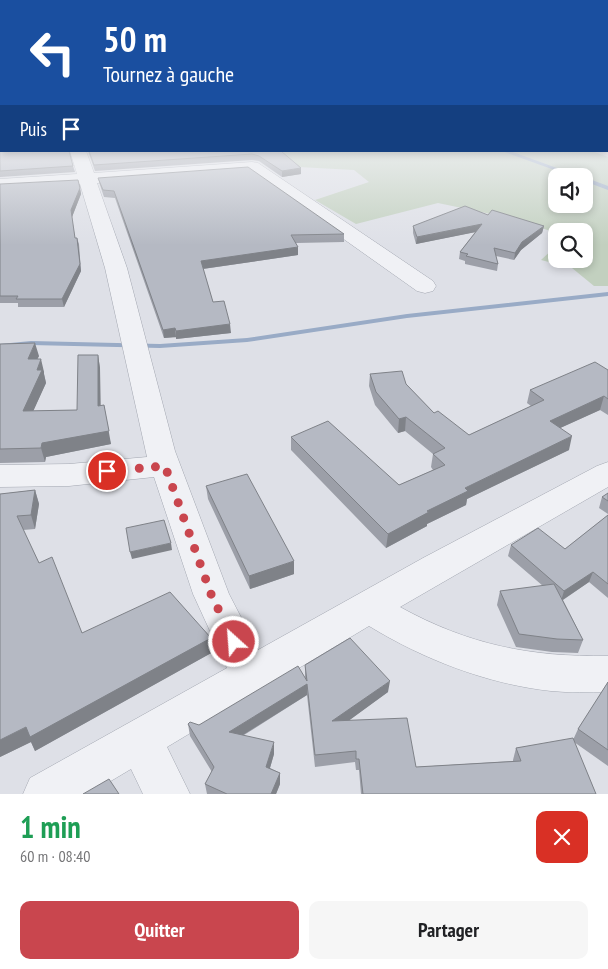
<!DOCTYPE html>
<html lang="fr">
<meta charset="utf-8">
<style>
:root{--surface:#fff;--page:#f6f6f6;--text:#202124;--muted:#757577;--accent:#c9464e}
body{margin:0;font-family:"PT Sans Narrow",sans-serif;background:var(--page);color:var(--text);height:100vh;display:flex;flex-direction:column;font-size:19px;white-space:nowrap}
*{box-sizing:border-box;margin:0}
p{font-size:16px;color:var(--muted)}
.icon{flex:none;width:28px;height:28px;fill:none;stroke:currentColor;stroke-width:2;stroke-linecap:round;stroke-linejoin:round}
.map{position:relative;height:794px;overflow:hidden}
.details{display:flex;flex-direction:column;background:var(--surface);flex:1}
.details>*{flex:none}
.guide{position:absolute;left:0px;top:0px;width:609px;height:152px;box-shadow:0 2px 8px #0003;background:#1a4fa0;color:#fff;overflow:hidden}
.tools{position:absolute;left:548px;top:168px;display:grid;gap:10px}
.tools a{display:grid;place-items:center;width:45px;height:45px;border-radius:10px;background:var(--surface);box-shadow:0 2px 8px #0003;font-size:25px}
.pin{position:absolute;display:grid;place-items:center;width:42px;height:42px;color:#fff;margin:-21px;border:2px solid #fff;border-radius:50%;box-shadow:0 1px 5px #0007}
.me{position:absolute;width:55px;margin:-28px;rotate:334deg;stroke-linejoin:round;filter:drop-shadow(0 0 4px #0008)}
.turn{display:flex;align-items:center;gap:18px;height:105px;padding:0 20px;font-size:22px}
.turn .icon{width:65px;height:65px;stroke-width:2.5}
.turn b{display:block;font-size:35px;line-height:42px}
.then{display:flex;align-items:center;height:48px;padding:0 20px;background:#0003;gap:10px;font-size:19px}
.round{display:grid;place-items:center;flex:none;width:52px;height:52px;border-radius:10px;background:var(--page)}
.headline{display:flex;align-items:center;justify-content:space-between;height:85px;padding:0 20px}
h1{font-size:30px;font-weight:600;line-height:38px;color:#1e9e55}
.primary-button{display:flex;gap:10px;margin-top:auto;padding:10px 20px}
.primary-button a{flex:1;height:58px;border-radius:10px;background:var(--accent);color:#fff;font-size:20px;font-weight:600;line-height:58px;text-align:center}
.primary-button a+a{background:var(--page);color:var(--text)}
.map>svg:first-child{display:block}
</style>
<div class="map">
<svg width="608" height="794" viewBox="0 0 608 794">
<rect width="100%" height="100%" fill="#dee0e7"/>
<!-- green -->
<path fill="#c2d0bf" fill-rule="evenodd" d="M285,151h307l16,6v129h-14l-22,-18 -31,-8 15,-14v13h28v-28h-28v2l-37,-13 -81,-17 -82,21 -41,-24 54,-18 -15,-12 -55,-3 -18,-11zM556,176h28v28h-28z"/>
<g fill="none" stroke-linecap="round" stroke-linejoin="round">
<!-- stream -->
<path fill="#99abc6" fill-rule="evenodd" d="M502,151h8l69,25h-8z
M584,177l24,9v4l-24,-9z
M608,292v4l-201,22 -160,24 -87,6 -129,-3 -31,3v-4l31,-3 129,3 87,-6 160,-24z"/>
<defs>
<path id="minor" d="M70,151h16l8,22 158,-11 6,1 175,118 3,5 -3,5 -8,2 -8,-2 -168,-119 -152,11 30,85 48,183 54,143 29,56 165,-92 174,-92 11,-4v25l-208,120c69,38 130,50 208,49v36c-19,0 -38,1 -57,-1 -64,-7 -128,-32 -182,-65l-202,121 23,47h-47l-12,-25 -42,25h-66l7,-16 197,-110 -34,-74 -39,-117 -85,9 -69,1v-22l69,-1 78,-7 -42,-189 -25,-84 -80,5v-10l77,-5z"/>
</defs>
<!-- minor casing -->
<use href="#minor" stroke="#a3a7b1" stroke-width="1"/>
<!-- minor -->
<use href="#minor" fill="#f0f1f5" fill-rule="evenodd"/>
</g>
<!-- wall -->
<path fill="#9c9fa8" d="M0,133l73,33 2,6 -75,5z
M88,151h193l20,17v6l-19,3 -23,-16 -7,-1 -157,11z
M98,178l246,56v8l-48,1 2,12 -95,14 10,33 18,31 -55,6v-2l-12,1 -49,-140 -11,-1 -4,-12z
M0,184l80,4 1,6 -9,23 3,21h2l2,6 2,27 -17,36h-46v-4h-18z
M488,215l56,11 -2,7 -21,17 -7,10 -18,-4 2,8 -1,7 -32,-7v-3l-6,-2 1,-7 15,-20 -59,12 -3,-11v-7z
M0,344l39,12 -2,3 7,13v2l2,9 -13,28 44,-1 21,-55 2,13v38l11,38 -65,13 -1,5 -45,1z
M608,370v45l-8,-5 -40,18 9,22 -102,49 -1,6 -39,19v2l-41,22 -95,-98v-13l108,48 34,-15 -2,-3 2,-13 -28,-23 -7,2 -23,-28 -6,-19 1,-12 36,10 28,29 35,22 62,-29 -4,-3 3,-13z
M206,486l88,88 -44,15 -42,-90z
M35,490l4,14 -4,25 -12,1 16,33 43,70 131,19 -178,99 -4,-9 -31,15v-263z
M608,493v21l-9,-6 3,-11z
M608,515v83l-19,-16 -26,18 20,40 -5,13 -26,-1 -36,-5 -19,-42 3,-14 43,-5 -35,-30 3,-11 54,4z
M305,665l83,27 -39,28 67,47 97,-6v-1l3,-12 57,-8 5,-11 30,-47v84l-34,-24 22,52h-235l-2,-24h-3l-1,-8 -40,5 -8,-72 -63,40 30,19 -4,14 10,5v11l-4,10h-69l-2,-10 7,-12 -22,-36 -2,-12 11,1 106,-47z"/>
<!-- shaded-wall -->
<path fill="#7f8288" d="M301,168v6l-19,3v-6z
M80,188l1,6 -9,23 -1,-7z
M482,224l-1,7 -65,13 1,-7z
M544,226l-2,7 -21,17 -7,10 1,-7 7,-11z
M77,238l4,33 -17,36 -2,-8z
M298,247v8l-96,14 -1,-8z
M230,324l1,9 -55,6v-8z
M175,328l1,9 -12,1 -1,-8z
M35,343l4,13 -8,16 -3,-13z
M98,355l2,13 1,52 -3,-14z
M41,359l3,13v2l2,9 -19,42 -4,-14z
M604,396l-4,14 -53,24 3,-13z
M104,405l7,39 -65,13 -1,5 -4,-14 1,-5z
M406,417l-1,14 -7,2 1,-14z
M572,436l-3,14 -102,49 -1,6 -39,19v2l-41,22 2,-14 77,-46z
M35,490l4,14 -4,25 -4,-14z
M171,543l1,7 -40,9 -2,-7z
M294,561v13l-44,15 -1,-13z
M593,572l-4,10 -28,19 3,-10z
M211,638l2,14 -178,99 -4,-9 -31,15v-17z
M390,681l-2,11 -56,41v-12z
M307,684v11l-77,48 -1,-11z
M274,742v12l-7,24 -1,-11z
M280,773v11l-4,10h-5z"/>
<!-- building -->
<path fill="#b5b9c3" stroke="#7f8288" d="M0,133h1v18h68l4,15 -73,5z
M89,151h192l20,17 -19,3 -23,-15 -7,-2 -158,11z
M248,167l96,67 -53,1 7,12 -97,14 12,41 11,-1 6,23 -54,7 -1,-3 -12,2 -49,-139 -11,-1 -5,-12z
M78,180l2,8 -9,22 4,28h2l3,26 -18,35h-46l2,-3h-18v-112z
M465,206l23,9 4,-5 52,16 -22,16 -7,11 -21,-5 4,16 -32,-8 2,-2 -8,-2 22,-28 -65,13 -4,-11z
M35,343l-7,16h13l-4,11h5l-19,41 54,-1 1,-55h20v51l6,-1 5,26 -67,12 -1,5 -41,1v-105z
M595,362l13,8v29l-4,-3 -54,25 22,15 -107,52 3,3 -41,20 2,1 -41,22 -97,-97 37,-16 71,64 46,-20 -12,-11 12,-6 -39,-31 -7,2 -23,-27 -6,-18 32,-3 4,13 28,29 4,-2 31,24 75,-35 -14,-10z
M247,474l47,87 -45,15 -43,-90z
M35,490l-4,25 -14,1 22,47 13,-6 30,76 88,-41 41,46 -181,99 -4,-10 -26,13v-246z
M608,493v8l-6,-4z
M608,515v69l-15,-12 -29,19 -53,-46 27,-17 27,21z
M164,520l7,23 -41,9 -4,-24z
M554,584l29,56 -26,-1 -38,-5 -19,-43z
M350,638l40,43 -58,40 75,-3 9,49 105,-6 -5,-13 57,-10 23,56h-233l-4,-35h-3v-8l-41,4 -8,-71 -78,48 45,10 -8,25 14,6 -9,21h-44l-22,-10 9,-17 -26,-43 2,-2 9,3 99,-59 9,15 -2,-16z
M608,682v68l-30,-21z
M109,779l10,15h-36z"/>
<!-- sky -->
<linearGradient id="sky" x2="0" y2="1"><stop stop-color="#88b0da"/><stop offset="0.54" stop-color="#f0f1f4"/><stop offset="1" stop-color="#f0f1f4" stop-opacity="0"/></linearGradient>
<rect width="608" height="245" fill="url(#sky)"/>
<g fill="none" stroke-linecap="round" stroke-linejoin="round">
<!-- route -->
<path stroke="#c9464e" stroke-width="9" stroke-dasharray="0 16.2" d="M107,471l58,-5 46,128 23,48"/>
</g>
</svg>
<div class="tools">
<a><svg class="icon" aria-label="sound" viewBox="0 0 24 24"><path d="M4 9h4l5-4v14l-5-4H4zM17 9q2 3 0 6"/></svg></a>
<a><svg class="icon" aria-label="search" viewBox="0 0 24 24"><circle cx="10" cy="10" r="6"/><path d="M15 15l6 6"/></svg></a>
</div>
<div class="pin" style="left:107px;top:471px;background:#d93025"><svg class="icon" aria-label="arrive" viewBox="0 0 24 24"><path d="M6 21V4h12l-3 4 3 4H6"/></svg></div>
<svg class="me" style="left:234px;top:642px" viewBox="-20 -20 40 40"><circle r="17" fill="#c9464e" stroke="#fff" stroke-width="3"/><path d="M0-11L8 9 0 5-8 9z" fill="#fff"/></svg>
<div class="guide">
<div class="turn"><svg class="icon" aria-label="left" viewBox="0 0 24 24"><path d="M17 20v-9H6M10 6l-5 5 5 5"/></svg><div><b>50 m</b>Tournez à gauche</div></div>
<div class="then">Puis<svg class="icon" aria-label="arrive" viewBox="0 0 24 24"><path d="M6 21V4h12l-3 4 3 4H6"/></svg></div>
</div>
</div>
<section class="details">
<div class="headline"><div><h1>1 min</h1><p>60 m · 08:40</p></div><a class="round" style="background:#d93025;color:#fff"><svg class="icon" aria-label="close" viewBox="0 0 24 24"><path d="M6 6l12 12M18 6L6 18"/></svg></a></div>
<div class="primary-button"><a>Quitter</a><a>Partager</a></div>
</section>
